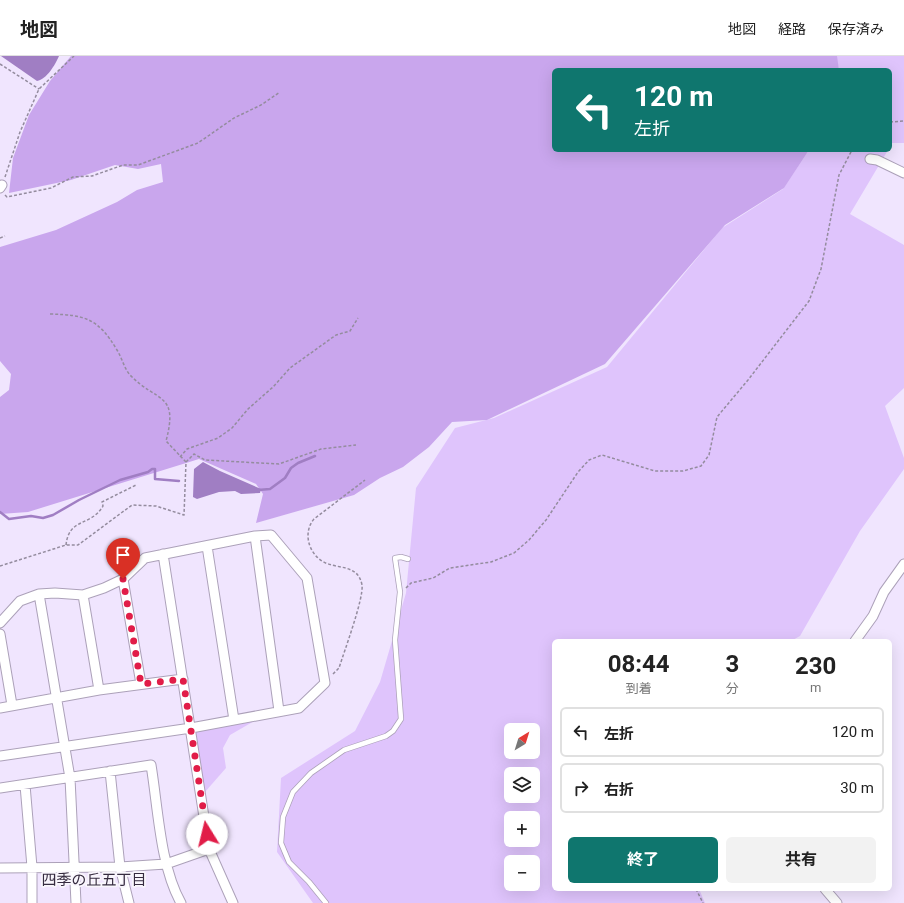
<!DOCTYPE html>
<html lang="ja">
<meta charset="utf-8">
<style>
:root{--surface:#fff;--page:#f2f2f2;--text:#222;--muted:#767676;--line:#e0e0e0;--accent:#0f766e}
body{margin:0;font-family:Roboto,"Noto Sans JP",sans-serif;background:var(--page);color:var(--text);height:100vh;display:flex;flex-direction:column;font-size:15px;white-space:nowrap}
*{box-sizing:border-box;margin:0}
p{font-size:13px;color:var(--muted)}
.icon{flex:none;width:22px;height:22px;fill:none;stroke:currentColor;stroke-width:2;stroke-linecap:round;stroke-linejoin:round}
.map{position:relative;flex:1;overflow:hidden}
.panel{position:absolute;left:552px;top:583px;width:340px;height:252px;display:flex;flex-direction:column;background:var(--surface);border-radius:6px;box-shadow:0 4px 16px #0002}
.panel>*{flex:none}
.guide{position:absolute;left:552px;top:12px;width:340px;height:84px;border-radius:6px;box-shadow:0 4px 16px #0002;background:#0f766e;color:#fff;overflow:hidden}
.needle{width:26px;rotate:38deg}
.fabs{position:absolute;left:504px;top:667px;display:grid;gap:8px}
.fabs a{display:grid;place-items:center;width:36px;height:36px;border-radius:6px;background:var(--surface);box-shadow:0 4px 16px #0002;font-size:20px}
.pin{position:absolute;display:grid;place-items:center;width:34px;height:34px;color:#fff;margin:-41px -17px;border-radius:50% 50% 50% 0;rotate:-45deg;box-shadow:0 0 4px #0007}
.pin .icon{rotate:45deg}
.me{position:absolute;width:44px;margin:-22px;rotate:351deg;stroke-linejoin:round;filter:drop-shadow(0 0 3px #0008)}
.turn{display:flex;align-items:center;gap:14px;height:84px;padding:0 16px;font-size:18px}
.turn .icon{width:52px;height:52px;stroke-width:2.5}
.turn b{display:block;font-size:28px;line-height:34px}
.eta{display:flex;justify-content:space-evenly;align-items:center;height:68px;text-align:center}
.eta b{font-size:24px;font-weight:700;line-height:28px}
.primary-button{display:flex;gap:8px;margin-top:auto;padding:8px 16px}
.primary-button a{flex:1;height:46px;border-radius:6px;background:var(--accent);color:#fff;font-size:16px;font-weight:700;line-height:46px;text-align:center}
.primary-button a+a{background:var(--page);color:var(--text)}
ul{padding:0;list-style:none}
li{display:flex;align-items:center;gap:12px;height:50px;margin:0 8px 6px;padding:0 8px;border:2px solid var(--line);border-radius:6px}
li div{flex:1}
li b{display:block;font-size:15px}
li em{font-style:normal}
header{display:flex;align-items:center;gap:24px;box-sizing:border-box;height:56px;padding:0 20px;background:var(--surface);border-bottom:1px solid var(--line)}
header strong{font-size:19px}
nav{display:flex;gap:22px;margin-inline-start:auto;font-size:14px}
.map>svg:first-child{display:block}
</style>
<header>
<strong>地図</strong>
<nav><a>地図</a><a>経路</a><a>保存済み</a></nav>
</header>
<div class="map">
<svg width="904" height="847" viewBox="0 0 904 847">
<rect width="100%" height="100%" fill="#f0e5fe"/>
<!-- green -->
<path fill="#dfc4fc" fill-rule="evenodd" d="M836,0h68v87h-12l-2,4v-77h-51z
M809,94h79l-38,64 54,31v143l-19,18 19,52v11l-44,62 -60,105 -9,5h-237v248h145l6,14h-392l-36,-51 4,-74 74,-47 25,-49 26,-89 10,-105 39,-60 39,-10 113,-51 115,-139 61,-39zM511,674h22v22h-22zM511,718h22v22h-22zM511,762h22v22h-22zM511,806h22v22h-22z
M261,661l-31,18 -7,13 3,20 -21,24 -10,-62z"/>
<!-- forest -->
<path fill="#c9a6ed" d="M71,0h766l2,14h-285v80h255l-25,38 -59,37 -120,139 -118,56 -35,2 -23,25 -26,20 -23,11 -26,17 -98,28 7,-29 -7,-10 -57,-25 -171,53 -28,2v-117l9,-7 2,-16 -11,-13v-114l56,-17 61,-28 20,-12 26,-8 -2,-18 -23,5 -23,-4 -44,15 -62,13 4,-35 16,-43 21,-34z"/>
<!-- water -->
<path fill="#a07ec3" d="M1,0h58c-4,9 -12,23 -22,25z
M203,406l17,9 41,18 -1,4 -19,1 -6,-3 -16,1 -22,7 -4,-2 1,-28z"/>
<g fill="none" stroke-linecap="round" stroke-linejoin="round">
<!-- stream -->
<path stroke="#a07ec3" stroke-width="2.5" d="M258,434l12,-1 15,-11 6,-10 7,-5 17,-7
M0,456l9,7 22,-3 12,2 10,-3 26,-15 41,-20 28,-8 4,-3h3v10l24,2"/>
<defs>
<path id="service" d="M326,847l-17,-21 -20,-20 -8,-19 2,-26 10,-25 18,-19 33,-23 42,-14 7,-5 8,-12 -6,-79 5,-48 -5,-34 6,-1 7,2"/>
<path id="minor" d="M870,103l7,1 27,13
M0,132l2,-3
M255,480l24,175
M207,490l27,174
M163,498l46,295 24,54
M123,523l18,105
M39,538l31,184 6,125
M83,539l16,95
M0,567l20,-22 19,-7 16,-1 28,2 21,-7 19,-9 22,-21 110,-22 16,-1 36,43 18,105 -26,25 -108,20 -191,28
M0,578l12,71
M855,585l18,-25 11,-24 20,-28
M0,652l99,-18 84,-11
M110,715l10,96 9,36
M25,729l7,82v36
M0,732l151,-23c7,42 9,101 30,138
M0,812l120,-1 46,-3 43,-15
M825,833l12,14"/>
</defs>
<!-- service casing -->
<use href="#service" stroke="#aca1b9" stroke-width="6"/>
<!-- minor casing -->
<use href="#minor" stroke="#aca1b9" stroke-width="11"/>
<!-- path -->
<path stroke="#948c9e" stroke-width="1.5" stroke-dasharray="3 2" stroke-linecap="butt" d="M0,8l39,25
M890,66l14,-1
M5,121l15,-45 19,-43 35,-33
M5,139l2,2 44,-9 22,-11 19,-1 31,-11h15l60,-22 36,-25 27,-13 19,-13
M0,182l5,-2
M50,258c35,1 48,4 67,36 5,8 7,18 13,25 27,28 49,17 36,66l20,21
M180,401l7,-8 31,-11 14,-10 16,-19 25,-22 17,-19 46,-33 14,-4 8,-13
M66,489c3,-28 25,-18 37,-39l-1,-4 34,-17
M0,510l66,-21h12l54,-40 24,1 28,9 2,-53 8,-8 11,6 74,4 42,-15 35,-4
M406,532l5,-5 22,-5 17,-10 41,-6 23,-9 15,-13 17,-20 32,-48 11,-12 13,-5 53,16h28l18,-5 8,-11 8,-38 31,-37 61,-79 12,-32 18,-94 13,-25
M333,618l6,-6c5,-16 25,-70 23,-83 -4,-22 -26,-15 -40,-24 -14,-9 -19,-29 -8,-42l51,-39
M696,833l7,14"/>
<!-- service -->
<use href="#service" stroke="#fff" stroke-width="4.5"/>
<!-- minor -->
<use href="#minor" stroke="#fff" stroke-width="9"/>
</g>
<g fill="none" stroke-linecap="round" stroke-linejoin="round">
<!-- route -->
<path stroke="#e11d48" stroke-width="7" stroke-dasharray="0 12.6" d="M123,523l18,105 42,-5 24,155"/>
</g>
<g text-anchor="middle" stroke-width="3.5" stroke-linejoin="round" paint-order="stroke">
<!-- neighbourhood labels -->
<g font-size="15" fill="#362c40" stroke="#f9f6fc">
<text x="94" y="829">四季の丘五丁目</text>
</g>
</g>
</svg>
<div class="fabs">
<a><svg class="needle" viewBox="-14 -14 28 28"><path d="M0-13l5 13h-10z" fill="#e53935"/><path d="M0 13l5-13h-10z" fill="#767676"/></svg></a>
<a><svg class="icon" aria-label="layers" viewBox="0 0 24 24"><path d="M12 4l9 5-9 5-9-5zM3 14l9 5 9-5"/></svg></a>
<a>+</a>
<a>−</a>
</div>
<div class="pin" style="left:123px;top:523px;background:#d93025"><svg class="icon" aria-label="arrive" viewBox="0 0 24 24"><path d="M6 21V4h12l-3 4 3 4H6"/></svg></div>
<svg class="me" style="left:207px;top:778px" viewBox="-20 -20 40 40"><circle r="19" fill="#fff"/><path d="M0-13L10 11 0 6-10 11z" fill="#e11d48"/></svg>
<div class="guide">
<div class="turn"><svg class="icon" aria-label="left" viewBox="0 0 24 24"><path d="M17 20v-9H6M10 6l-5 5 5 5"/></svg><div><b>120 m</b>左折</div></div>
</div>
<section class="panel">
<div class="eta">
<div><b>08:44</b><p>到着</p></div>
<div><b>3</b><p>分</p></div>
<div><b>230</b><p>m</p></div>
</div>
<ul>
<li><svg class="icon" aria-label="left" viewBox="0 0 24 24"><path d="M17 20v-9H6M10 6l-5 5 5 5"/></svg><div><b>左折</b></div><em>120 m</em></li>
<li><svg class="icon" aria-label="right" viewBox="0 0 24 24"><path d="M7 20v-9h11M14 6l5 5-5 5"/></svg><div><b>右折</b></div><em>30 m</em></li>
</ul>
<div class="primary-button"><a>終了</a><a>共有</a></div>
</section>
</div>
